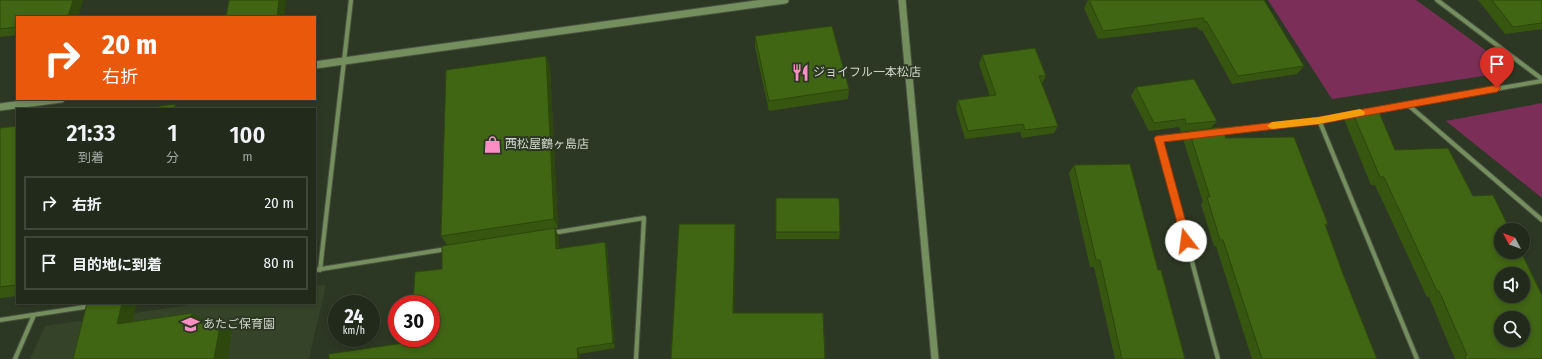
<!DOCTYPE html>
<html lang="ja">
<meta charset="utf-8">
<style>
:root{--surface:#222a1b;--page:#2e3628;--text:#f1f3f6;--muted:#a2a7a3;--line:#3f463a}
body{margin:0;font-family:"Fira Sans Condensed","Noto Sans JP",sans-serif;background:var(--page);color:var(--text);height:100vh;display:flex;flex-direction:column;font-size:15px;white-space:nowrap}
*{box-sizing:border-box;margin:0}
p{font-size:13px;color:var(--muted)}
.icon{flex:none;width:22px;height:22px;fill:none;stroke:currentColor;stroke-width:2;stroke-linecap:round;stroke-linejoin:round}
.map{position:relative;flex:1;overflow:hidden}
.side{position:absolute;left:16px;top:108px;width:300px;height:196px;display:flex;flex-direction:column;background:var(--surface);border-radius:0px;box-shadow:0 2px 6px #0003,0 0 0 1px var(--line)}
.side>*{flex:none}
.top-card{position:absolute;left:16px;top:16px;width:300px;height:84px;border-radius:0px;box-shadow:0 2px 6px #0003,0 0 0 1px var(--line);background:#ea580c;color:#fff;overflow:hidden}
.needle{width:26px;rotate:311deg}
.buttons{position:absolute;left:1494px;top:223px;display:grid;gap:8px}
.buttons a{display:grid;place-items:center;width:36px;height:36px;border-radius:50%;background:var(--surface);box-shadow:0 2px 6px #0003,0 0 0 1px var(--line);font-size:20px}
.speed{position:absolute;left:328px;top:295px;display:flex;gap:8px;font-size:20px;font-weight:700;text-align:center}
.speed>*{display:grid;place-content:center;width:52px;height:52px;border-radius:50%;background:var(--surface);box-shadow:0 2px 6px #0003,0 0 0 1px var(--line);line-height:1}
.speed small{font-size:10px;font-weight:400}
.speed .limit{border:6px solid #d22;background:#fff;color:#111}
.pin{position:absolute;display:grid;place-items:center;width:34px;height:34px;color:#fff;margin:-41px -17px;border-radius:50% 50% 50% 0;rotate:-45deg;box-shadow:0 0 4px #0007}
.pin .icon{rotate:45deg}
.me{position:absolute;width:44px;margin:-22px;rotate:345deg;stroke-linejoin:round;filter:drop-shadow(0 0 3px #0008)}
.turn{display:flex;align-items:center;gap:14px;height:84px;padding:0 20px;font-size:18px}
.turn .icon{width:52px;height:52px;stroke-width:2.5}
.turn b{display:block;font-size:28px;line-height:34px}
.eta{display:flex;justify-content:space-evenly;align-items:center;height:68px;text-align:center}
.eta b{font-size:24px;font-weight:600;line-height:28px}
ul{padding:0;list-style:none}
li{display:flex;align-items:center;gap:12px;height:54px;margin:0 8px 6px;padding:0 12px;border:2px solid var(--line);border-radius:0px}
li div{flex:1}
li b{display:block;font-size:15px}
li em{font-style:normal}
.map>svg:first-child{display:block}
</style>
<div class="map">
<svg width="1542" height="359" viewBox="0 0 1542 359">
<rect width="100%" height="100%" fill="#2d3824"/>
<!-- built -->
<path fill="#354328" d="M326,285l-17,74h-279l15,-33 158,-23h112v-17z"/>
<!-- water -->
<path fill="#7b2f58" d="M1268,0h148l90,65 3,7 -177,27z
M1542,103v95l-96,-77z"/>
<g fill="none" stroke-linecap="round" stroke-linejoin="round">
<defs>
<path id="minor" d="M1437,0l105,79
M1407,104l135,116
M1373,110l169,-29
M1319,120l98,239
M1218,132l101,-12 33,-6
M1190,135l-31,3 59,221
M552,233l92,-15 -8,141
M315,270l132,-21
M320,270l31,-270
M0,320l91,-14
M15,359l19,-44"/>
<path id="tertiary" d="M902,0l33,359
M315,65l470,-65
M0,107l61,-8"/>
</defs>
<!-- minor casing -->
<use href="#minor" stroke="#4a5442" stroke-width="6"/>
<!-- tertiary casing -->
<use href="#tertiary" stroke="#4a5442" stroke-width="9"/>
<!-- minor -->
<use href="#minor" stroke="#748f5d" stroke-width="4"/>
<!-- tertiary -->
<use href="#tertiary" stroke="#748f5d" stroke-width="7"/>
</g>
<!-- wall -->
<path fill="#375710" d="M0,0h83l-5,17h-61v18l-17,2z
M1088,0h176l40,66 -7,8 -65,10 -30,-54 -2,1 -3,-4 -99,12 -14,-31z
M1478,0h64v29l-37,5z
M755,36l94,53 -1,10 -79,12 -14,-64z
M982,55l64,21 -4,8 16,42 -4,7 -32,5 -2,-6 -55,7 -9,-31 2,-8 32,-4 -11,-32z
M546,56l4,11 8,161h-3l3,7 1,14 46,-7 2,6 8,100 -35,6 -169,-12 31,-73 5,-24 -6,-9z
M1136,87l81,34 -6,7 15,10 102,86 -3,2 18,48 34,85h-125l-36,-113h-2l-13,-42 2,-2 -20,-63 5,-8 -7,1 -2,-5 -30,4 -18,-35z
M1352,111l43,39 147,209h-87l-26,-62h-2l-52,-112h-4l-27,-66z
M17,126v170l-17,2v-170z
M1074,165l84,105 27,89h-70l-21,-92h-4l-21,-94z
M776,198l64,34 -1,7h-63z"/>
<!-- shaded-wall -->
<path fill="#2d470d" d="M73,0h10l-5,17h-10z
M279,0h7v1l-2,16h-7z
M546,56l4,11 8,161 -4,-9z
M175,104l4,5h-5z
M735,224l1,7 -2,88 -1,-6z
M555,228l3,7 2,21 -4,-7z
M605,242l2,6 8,100 -2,-5z
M122,303h15l-7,29 -13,-8z
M192,313l12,7 -2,13 -12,-8z
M221,320l11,8 -4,31h-14z
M577,348l3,6v5h-2z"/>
<!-- building -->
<path fill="#406513" stroke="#2d470d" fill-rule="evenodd" d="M0,0h73l-5,17h-51v10l-17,2z
M229,0h50l-2,17h-51z
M1089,0h175l40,66 -66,10 -31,-54h-2l-2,-4 -100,13z
M1492,0h50v23l-29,4z
M832,26l17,63 -80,12 -14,-65z
M1035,48l11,28h-7l19,50 -33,4 -2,-6 -55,7 -10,-31 38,-5 -14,-40z
M546,56l8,163 -113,17 5,-166z
M1194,79l23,42 -31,3 -1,-5 -31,4 -18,-36z
M175,104l-1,5h-33z
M1377,107l18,43 53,-2 25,48 20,-1 17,35h-9v22h20l21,43v64h-76l-1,-4h2l-28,-64h-2l-53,-114h-4l-28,-66zM1501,274h22v22h-22zM1501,318h22v22h-22z
M17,126v159l-17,2v-159z
M1221,127l5,11 68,-1 34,87h-3l18,50 34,85h-115l-39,-119h-3l-13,-43h3l-21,-66z
M1130,164l28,106h3l24,89h-63l-22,-99h-4l-22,-95z
M776,198h63l1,34h-64z
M679,224h56l-2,89h90l2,46h-154z
M555,228l1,21 49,-7 8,101 -36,5 1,11h-249v-5l82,-12v-4h20v-34h-18l2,-32 27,-3v-23z
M87,303h35l-5,21 75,-11 -2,12 31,-5 -7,39h-141z"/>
<!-- route -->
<path fill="#ea580c" stroke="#983908" d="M1497,85l4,3 -4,4 -178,32 -155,18 27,99 -1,3 -4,2 -3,-2 -29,-106 2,-2 163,-19z"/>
<!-- slow -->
<path fill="#f59e0b" d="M1360,109l5,3 -1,3 -45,9 -47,5 -5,-3 5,-4 47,-5z"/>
<!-- icons -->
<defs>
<symbol id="restaurant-bare" viewBox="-9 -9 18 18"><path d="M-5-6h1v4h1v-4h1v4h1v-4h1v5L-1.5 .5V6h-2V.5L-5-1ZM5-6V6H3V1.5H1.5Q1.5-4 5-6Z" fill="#fb8fc5" stroke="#2d3824" stroke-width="2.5" paint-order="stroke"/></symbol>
<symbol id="shop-bare" viewBox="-9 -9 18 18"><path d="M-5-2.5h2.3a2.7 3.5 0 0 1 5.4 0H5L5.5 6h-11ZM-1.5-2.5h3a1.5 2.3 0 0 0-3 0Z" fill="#fb8fc5" stroke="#2d3824" stroke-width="2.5" paint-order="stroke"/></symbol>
<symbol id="school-bare" viewBox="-9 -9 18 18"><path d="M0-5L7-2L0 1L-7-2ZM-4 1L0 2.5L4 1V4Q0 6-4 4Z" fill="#fb8fc5" stroke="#2d3824" stroke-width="2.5" paint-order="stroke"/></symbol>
</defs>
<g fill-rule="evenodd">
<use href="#restaurant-bare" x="788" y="60" width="25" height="25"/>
<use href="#shop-bare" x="480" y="132" width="25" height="25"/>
<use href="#school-bare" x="178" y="312" width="25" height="25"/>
</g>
<g text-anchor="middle" stroke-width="4" stroke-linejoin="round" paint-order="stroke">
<!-- poi labels -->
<g font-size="12" fill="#ced5c9" stroke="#2d3824" text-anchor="start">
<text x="813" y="76">ジョイフル一本松店</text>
<text x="505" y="148">西松屋鶴ヶ島店</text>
<text x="203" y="328">あたご保育園</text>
</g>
</g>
</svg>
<div class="buttons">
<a><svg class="needle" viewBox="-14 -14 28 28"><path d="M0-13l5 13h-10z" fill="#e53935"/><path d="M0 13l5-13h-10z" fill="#a2a7a3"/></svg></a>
<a><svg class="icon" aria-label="sound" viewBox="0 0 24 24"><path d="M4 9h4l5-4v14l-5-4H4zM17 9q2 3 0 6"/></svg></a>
<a><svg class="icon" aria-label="search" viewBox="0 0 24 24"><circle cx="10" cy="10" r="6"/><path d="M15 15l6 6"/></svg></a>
</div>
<div class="speed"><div>24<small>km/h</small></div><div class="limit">30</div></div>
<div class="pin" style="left:1497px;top:88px;background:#d93025"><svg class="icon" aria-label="arrive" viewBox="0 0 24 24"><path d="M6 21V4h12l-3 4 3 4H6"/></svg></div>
<svg class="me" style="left:1186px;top:241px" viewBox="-20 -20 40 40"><circle r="19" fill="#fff"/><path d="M0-13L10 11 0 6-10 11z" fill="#ea580c"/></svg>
<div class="top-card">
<div class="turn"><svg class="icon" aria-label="right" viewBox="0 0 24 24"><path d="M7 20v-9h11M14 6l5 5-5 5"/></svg><div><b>20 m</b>右折</div></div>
</div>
<section class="side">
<div class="eta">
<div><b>21:33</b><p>到着</p></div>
<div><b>1</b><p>分</p></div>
<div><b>100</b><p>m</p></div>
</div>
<ul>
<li><svg class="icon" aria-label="right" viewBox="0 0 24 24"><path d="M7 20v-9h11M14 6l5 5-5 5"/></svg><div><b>右折</b></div><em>20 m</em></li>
<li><svg class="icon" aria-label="arrive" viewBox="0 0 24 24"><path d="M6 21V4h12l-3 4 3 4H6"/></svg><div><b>目的地に到着</b></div><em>80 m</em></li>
</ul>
</section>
</div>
